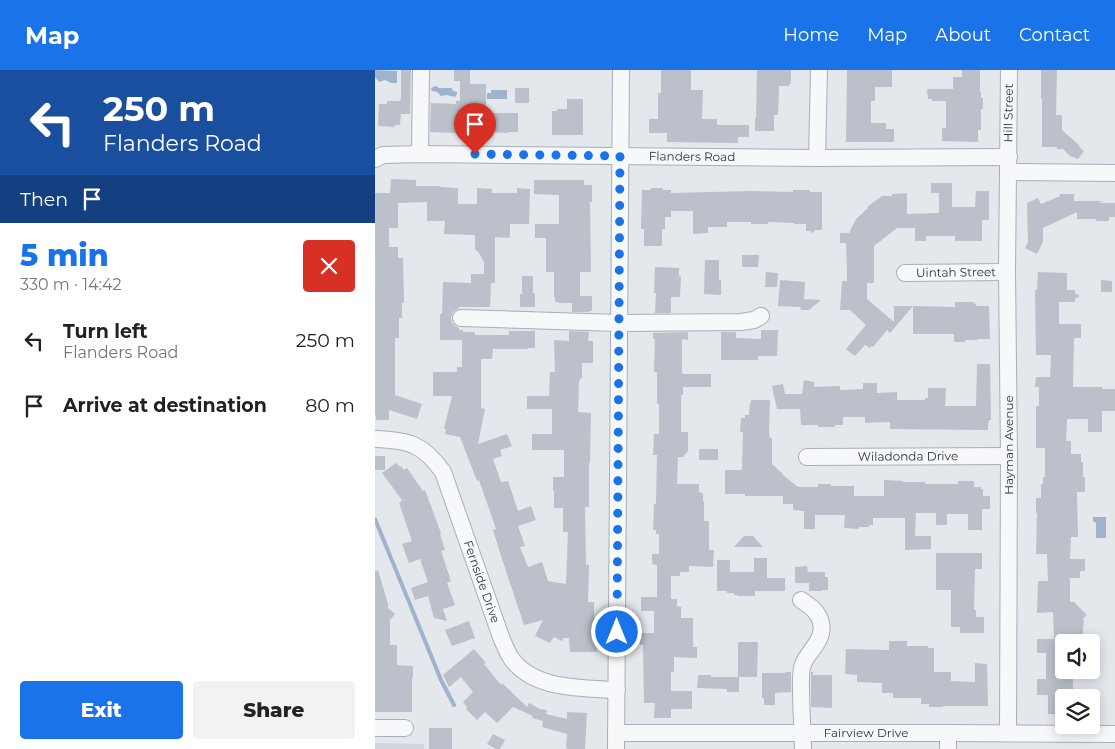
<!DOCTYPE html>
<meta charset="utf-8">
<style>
:root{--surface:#fff;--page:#f2f2f2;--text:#222;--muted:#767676;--accent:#1a73e8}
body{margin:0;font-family:Montserrat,sans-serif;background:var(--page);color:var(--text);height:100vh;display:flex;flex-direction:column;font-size:19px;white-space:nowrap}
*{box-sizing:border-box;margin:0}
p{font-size:16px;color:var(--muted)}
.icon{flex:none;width:28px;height:28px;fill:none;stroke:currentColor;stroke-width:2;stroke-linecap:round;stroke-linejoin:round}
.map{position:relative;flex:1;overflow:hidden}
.drawer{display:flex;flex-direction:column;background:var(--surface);width:375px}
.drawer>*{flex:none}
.banner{background:#1a4fa0;color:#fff;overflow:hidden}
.controls{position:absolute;left:680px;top:564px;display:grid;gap:10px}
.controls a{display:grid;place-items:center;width:45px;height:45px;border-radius:5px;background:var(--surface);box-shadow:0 2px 12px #0003;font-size:25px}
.pin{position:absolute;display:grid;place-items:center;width:42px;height:42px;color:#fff;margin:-51px -21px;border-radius:50% 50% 50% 0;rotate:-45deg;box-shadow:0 0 5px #0007}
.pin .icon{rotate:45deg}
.me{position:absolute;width:55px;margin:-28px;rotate:0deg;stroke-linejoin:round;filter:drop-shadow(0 0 4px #0008)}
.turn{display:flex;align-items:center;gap:18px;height:105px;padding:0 20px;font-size:22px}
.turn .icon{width:65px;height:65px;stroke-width:2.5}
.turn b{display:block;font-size:35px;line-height:42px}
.then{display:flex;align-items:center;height:48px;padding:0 20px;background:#0003;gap:10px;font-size:19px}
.round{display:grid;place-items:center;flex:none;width:52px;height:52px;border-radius:5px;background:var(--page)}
.head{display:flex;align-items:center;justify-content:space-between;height:85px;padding:0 20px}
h1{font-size:30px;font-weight:800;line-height:38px;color:var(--accent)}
.cta{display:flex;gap:10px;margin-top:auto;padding:10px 20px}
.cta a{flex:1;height:58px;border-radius:5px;background:var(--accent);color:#fff;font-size:20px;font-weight:800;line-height:58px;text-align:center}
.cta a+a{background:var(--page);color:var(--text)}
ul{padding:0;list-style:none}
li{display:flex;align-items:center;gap:15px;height:65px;padding:0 20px}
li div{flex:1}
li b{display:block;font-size:19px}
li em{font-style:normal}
header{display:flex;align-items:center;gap:30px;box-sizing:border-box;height:70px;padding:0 25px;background:var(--accent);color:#fff}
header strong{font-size:24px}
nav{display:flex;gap:28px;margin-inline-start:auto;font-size:18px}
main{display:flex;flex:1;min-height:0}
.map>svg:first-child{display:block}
</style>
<header>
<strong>Map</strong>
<nav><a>Home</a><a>Map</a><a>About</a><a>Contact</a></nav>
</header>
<main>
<section class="drawer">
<div class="banner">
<div class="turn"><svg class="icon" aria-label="left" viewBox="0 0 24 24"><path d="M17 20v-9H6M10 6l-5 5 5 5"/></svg><div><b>250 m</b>Flanders Road</div></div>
<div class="then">Then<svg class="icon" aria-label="arrive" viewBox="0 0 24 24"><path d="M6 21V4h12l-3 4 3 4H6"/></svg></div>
</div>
<div class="head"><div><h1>5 min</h1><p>330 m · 14:42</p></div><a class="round" style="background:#d93025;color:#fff"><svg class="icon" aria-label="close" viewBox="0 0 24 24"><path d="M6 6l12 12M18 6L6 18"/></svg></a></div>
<ul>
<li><svg class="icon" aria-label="left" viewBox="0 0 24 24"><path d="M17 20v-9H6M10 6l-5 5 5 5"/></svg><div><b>Turn left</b><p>Flanders Road</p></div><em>250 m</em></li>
<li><svg class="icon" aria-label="arrive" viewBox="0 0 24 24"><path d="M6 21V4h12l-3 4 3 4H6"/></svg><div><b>Arrive at destination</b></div><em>80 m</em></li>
</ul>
<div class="cta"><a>Exit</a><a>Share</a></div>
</section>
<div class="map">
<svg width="740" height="679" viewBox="0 0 740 679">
<rect width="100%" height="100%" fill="#e4e7ec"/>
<!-- built -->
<path fill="#d2d6de" d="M0,673l49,1v5h-49z"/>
<!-- water -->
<path fill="#9fb4cc" d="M0,0l22,1v12h-6l-6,-3 -6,2 -4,-5z
M61,16l3,2h13l1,3 4,1v2l-2,3 -8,-2 -6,1 -4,-4 -5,-1 -1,-3z
M116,20h16v9h-20v-6h4z
M718,447h13v21h-10v-15l-3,-2z"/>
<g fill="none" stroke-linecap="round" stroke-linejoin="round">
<!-- stream -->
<path stroke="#9fb4cc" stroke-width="4" d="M0,449l66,161 13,25"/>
</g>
<!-- building -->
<path fill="#bbc0ca" d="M26,0h10l-1,44h-9l-1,11h-5v2l-17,-1 1,-22h8v-3h13l1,-2z
M79,0h16v14h16v29h32v19h-10v1l-22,-1v-2h-8v-5h-20v8l-28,-1 1,-29 25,1v-3h4v-20h-6z
M286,0h30v20h12l-1,29h15v6h32v12h-11v6l-71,-1v-9h-18v-14h9v-26h3z
M382,0h34v14h-2v2h-10l-1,29h-4v16h-19v-13h1z
M472,0h45v17h-17v14h-4v22h15v6h8v13h-48z
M587,0h18v22h1v6h2v11h-2v21h-3v12l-36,-1v-13h4v-27h-14v-2h-4l-1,-10h26v-12h9z
M666,0h16l-1,45h6v15l18,16 -1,1 5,4 -6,8 -8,-3 -7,-7h-6v-2h-15v-48h-1z
M140,18h14v15h-14z
M192,29h16v36h-31v-24h5v-2h10z
M16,109l25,1v6h24v1l18,1v16h19v-16l15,1v4h25v-5l13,1 -1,35h-19v14l-15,-1v46h-4l-1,24h-31v1l-6,4 -2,6 1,5 3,3 4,2v2h4v2h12v3h34v-4h26v17h-7v1h-35l-1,10h-11v49l4,1 -7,35 29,-10 5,12 -12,4 2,6 -9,3 8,23 7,-1 10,30 13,-5 5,14 -18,6 7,20 -5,1 8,20 14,-5 6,19 18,3 2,-52h-5v-24h-9v-17h-1v-14h11v-27h-32v-16h20v-25h-25v-13h22l1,-24h5l-1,-32 15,1v-10l20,1 -1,9h5v22h-11v16l-2,-1v3h-1l-1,31 13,1 -1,50h-1v44h-4l1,58h3l-1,37h6v18h2l1,32h-27l-1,-14h-6l-1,3 -8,-4 -4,6 -15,-7 8,-16 -19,5 -22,-66 -9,-29 3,-1 -17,-49 -2,1 -17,-44 -15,-3 1,-5h-2l8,-33h-19v-24h24v-5h5v-27h-22v-26h2l1,-32 28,1v-9h13v-12l-5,-9 -4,-4v-14l-31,-1 1,-13h-18v-19l-29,1v25h-9v19h9v11h5l1,45h-2v15h-3v20h-4v57l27,9 -5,15 -28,-9v10h-13v-5h-1v-222h15z
M159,110h50v5h8v17h-2l1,70h-11v24h12v15h-3v1h-17v-9h-13v-1h-4v-5h-1v-25h-8v-34h-11v-14h24v-29l-25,-1z
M556,113h21v24h23l1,-16h13v29h-7v21h-27v-5h-29v5h-11v-13h-18l-23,18v37h-7v16l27,23v-16h19l-23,27 -3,-3 -14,17 -2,-1 -1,2 -5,-3 -10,11 -9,-7 20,-24 -16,-15h-10l2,-29h5v-9l-1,-29h-6v-10h9l7,-14 12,-11 -1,-1 15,-11h10v-2l15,-1v21l32,-1v-20h-8z
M276,118h12v2h8v3l81,-2 41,1v-2h17v2h12v38h-7l-2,3 -3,-2h-4v-7h-12v-1l-26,-1v2h-17v-2h-24v5h-19v6l-15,1v-23h-22v6h-6v12h-3v17h-18v-17h-3l1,-39h9z
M685,124h14v7h29l-5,2h17v14h-6v4h-13v-2h-19v-7l-34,16v14l-6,12 -12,-6 3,-6 -1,-39 11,-5 3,6 19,-8z
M367,185h17l-1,12h-16z
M330,190h14v20h2v15l-17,-1z
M280,197l24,1v8l2,1 -1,20h-9v16h-16l1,-20h-2z
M391,202l12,1 -1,14h-12z
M663,202l29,1v17h8v3l5,3 -5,3v3h-16v22h22v14h-7l-1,49h29v2h13v22h-13v21h-14v-13h-21l-1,22h5v13h10v8h2v15h2v15h-8l1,45h-7l-1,22h15v12h-5v7h-10v24h4l13,13 -4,4 1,4 -1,4v8h-14v7h-5v28h9v28h-9v16h-16v-19h-11v-16h9v-26h-9v-14h17l-1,-27 -16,1 1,-32h10l-1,-27h-11l1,-41h-1v-15h5v-14h2v-7h2v-29h-9v-42h3v-19h-4l1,-10h14l1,-22h-15l-1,-65h2z
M147,206h11v17h2v14h-15v-13h2z
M405,210l25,2 -1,17 17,1 -12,10h-8l-1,-3 -22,-1z
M726,210l11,1v11h-11z
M580,232h18l4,4h12l1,33h-13v1h-12v2h-11v-8h-41v-28l42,1z
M386,260h17l-1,26h-19v4h-37v-28h15v6l25,1z
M313,262v8l-6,-1v35h29v13h-28v8h-2v37h7v19l-5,6h-5l-1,27h22v8l4,1v8h1v20h5v29h5l-1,17 -24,-1v6h-9v4h-9v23h6v7l4,1v11h12v29h4v11l-23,-1v15h-3v19h21v18h-21v9h-17l1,-15h-11l-1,-58h-3v-12h14v-22h-13v-14h16v-32l-5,-1v-10h7v-20h-3v-4h-3l1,-26h2l1,-49h-4l1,-21h5v-30h-2v-32h-3l1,-33h-2v-6z
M602,294h13l1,56h-2v3h-1v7l-98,-1v-7l-25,1v-6h-22v8h-8v2h-17v-2h-17l-1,-16h-23l-3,-13 -2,-10 11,-2 2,10h17l2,-14 10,2v5l26,-1v4l23,-1v-6h14v10l20,-1v8h28v-2h3v-10h18l-1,18h31z
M376,330h19l-1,33 1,5h2v26l11,10v1l15,12h20v-3h13v2h23v10h30v-16l19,1v1h22v2h33v-3h16v6h7v2h2v7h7v13h-8v21h-14v-16h-21v11h-11v-12h-20l-1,23h16v13l-26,1v-32h-32v7h-4v2h-10v2l-15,-1 1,-13h-30v14h-11v-18l-11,-1v-6h-10v-8h-38v-2h-20v-24h17l1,-38h-3l1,-14h4v-3h4l1,-12h1z
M324,379h19v11h-19z
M0,386h10v14h-10z
M21,393l4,4 1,-1 3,4 3,-2 16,23 2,-1 16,43 -1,1 5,16 -4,1 10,30 -4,2 8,22 -12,4 4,12 -13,-3 -6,-22 -13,4 -4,-12 17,-6 -8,-23 -11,4 -7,-19 10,-3 -13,-38 3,-3 -20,-27z
M369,466h9l10,11h-29z
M561,483h46v16h-7l-1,41h2v7h8v16h-24v-6h-9v-37h-15z
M379,488h13v20h18v13h-30v5h-18v-1h-3v-2h-7v-2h-10v-31h13v12h24z
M432,496l1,6h17v5h3v13h-6v1h-13v-8h-14v-16z
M3,500l10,34v4l7,6 -5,6v25h7v20l16,1v12h-1v34h-37v-141z
M94,551l6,17 -23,8 -7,-16z
M514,571h18v5h21v2h6v24h17v9l24,1v-19l12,1 1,42h-45v1h-14v-3h-8v-6h-28v-5h-11v-10l-25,-1v-7l-12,-1 1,-25 43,1z
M363,572h20l-1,35h-18v15h-12v-3l-30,-1 1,-13h13v2h27z
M99,579l12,14 -2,1 17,21 1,-2 25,24 2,-4 11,6 7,1 -1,4 21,5v-7l20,1 -2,36h-17l-2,-1 1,-14 -25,-7 1,-6 -11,-3 1,-2 -20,-9 -16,16 -12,-11 -8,8 -11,-11 1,-2 -4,-5 10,-10 -12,-15 -12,10 -6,-12z
M410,602h6v20l-16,1v12h-11v-7h-2v-25h23z
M436,602h2v3h19v33l-21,-1z
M54,658h23v21h-23z
M118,664l12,6 -5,9h-4l-9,-5z"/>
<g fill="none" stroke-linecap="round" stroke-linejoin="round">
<defs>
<g id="minor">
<path d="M45,84l1,-84"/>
<path d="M442,88l2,-88"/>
<path id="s1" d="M0,89l8,-4 37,-1 397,4 192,-1"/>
<path d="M633,102l107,1"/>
<path id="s2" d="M530,203l102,-1"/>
<path d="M86,248l158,5 122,-1 13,-2 7,-4"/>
<path id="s3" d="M0,369c34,1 48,5 68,33l58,165c3,7 6,15 10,21 22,32 71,30 106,32"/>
<path id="s4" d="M432,387l202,-1"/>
<path d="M426,530c9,6 18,12 20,23 4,17 -12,27 -18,41 -3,9 -2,18 -2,27 0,19 2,39 2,58"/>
<path d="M0,658h30"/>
<path id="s5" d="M241,663h332l167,1"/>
<path id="s6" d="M633,663l1,-277 -2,-184 2,-202"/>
<path d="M241,679l5,-679"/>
<path d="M573,679v-16"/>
</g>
</defs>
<!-- minor casing -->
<use href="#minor" stroke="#a9aeb7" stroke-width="18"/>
<!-- minor -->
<use href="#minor" stroke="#f7f8fa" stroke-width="16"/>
</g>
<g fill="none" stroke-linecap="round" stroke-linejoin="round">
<!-- route -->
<path stroke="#1a73e8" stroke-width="9" stroke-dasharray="0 16.2" d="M100,84l145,2 -3,476"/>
</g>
<g text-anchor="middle" stroke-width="4" stroke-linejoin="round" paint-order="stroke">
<!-- street labels -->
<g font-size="12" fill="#2b3445" stroke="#f4f6f9">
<text dy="4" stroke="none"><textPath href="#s6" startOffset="620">Hill Street</textPath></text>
<text dy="4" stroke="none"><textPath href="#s1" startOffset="318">Flanders Road</textPath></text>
<text dy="4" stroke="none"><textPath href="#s2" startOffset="51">Uintah Street</textPath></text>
<text transform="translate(634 375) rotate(-90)" y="4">Hayman Avenue</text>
<text dy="4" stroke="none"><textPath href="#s4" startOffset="101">Wiladonda Drive</textPath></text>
<text dy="4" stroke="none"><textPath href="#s3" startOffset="196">Fernside Drive</textPath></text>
<text dy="4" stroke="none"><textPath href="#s5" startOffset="250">Fairview Drive</textPath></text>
</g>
</g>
</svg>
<div class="controls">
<a><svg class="icon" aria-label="sound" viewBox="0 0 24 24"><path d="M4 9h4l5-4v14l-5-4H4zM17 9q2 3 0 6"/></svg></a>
<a><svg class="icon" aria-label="layers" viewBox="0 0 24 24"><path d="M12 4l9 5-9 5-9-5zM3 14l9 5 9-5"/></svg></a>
</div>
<div class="pin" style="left:100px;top:84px;background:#d93025"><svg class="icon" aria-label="arrive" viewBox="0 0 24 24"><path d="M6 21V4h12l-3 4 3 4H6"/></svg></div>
<svg class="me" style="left:242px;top:562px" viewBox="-20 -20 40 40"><circle r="17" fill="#1a73e8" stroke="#fff" stroke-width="3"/><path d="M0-11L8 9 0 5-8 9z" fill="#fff"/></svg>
</div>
</main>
